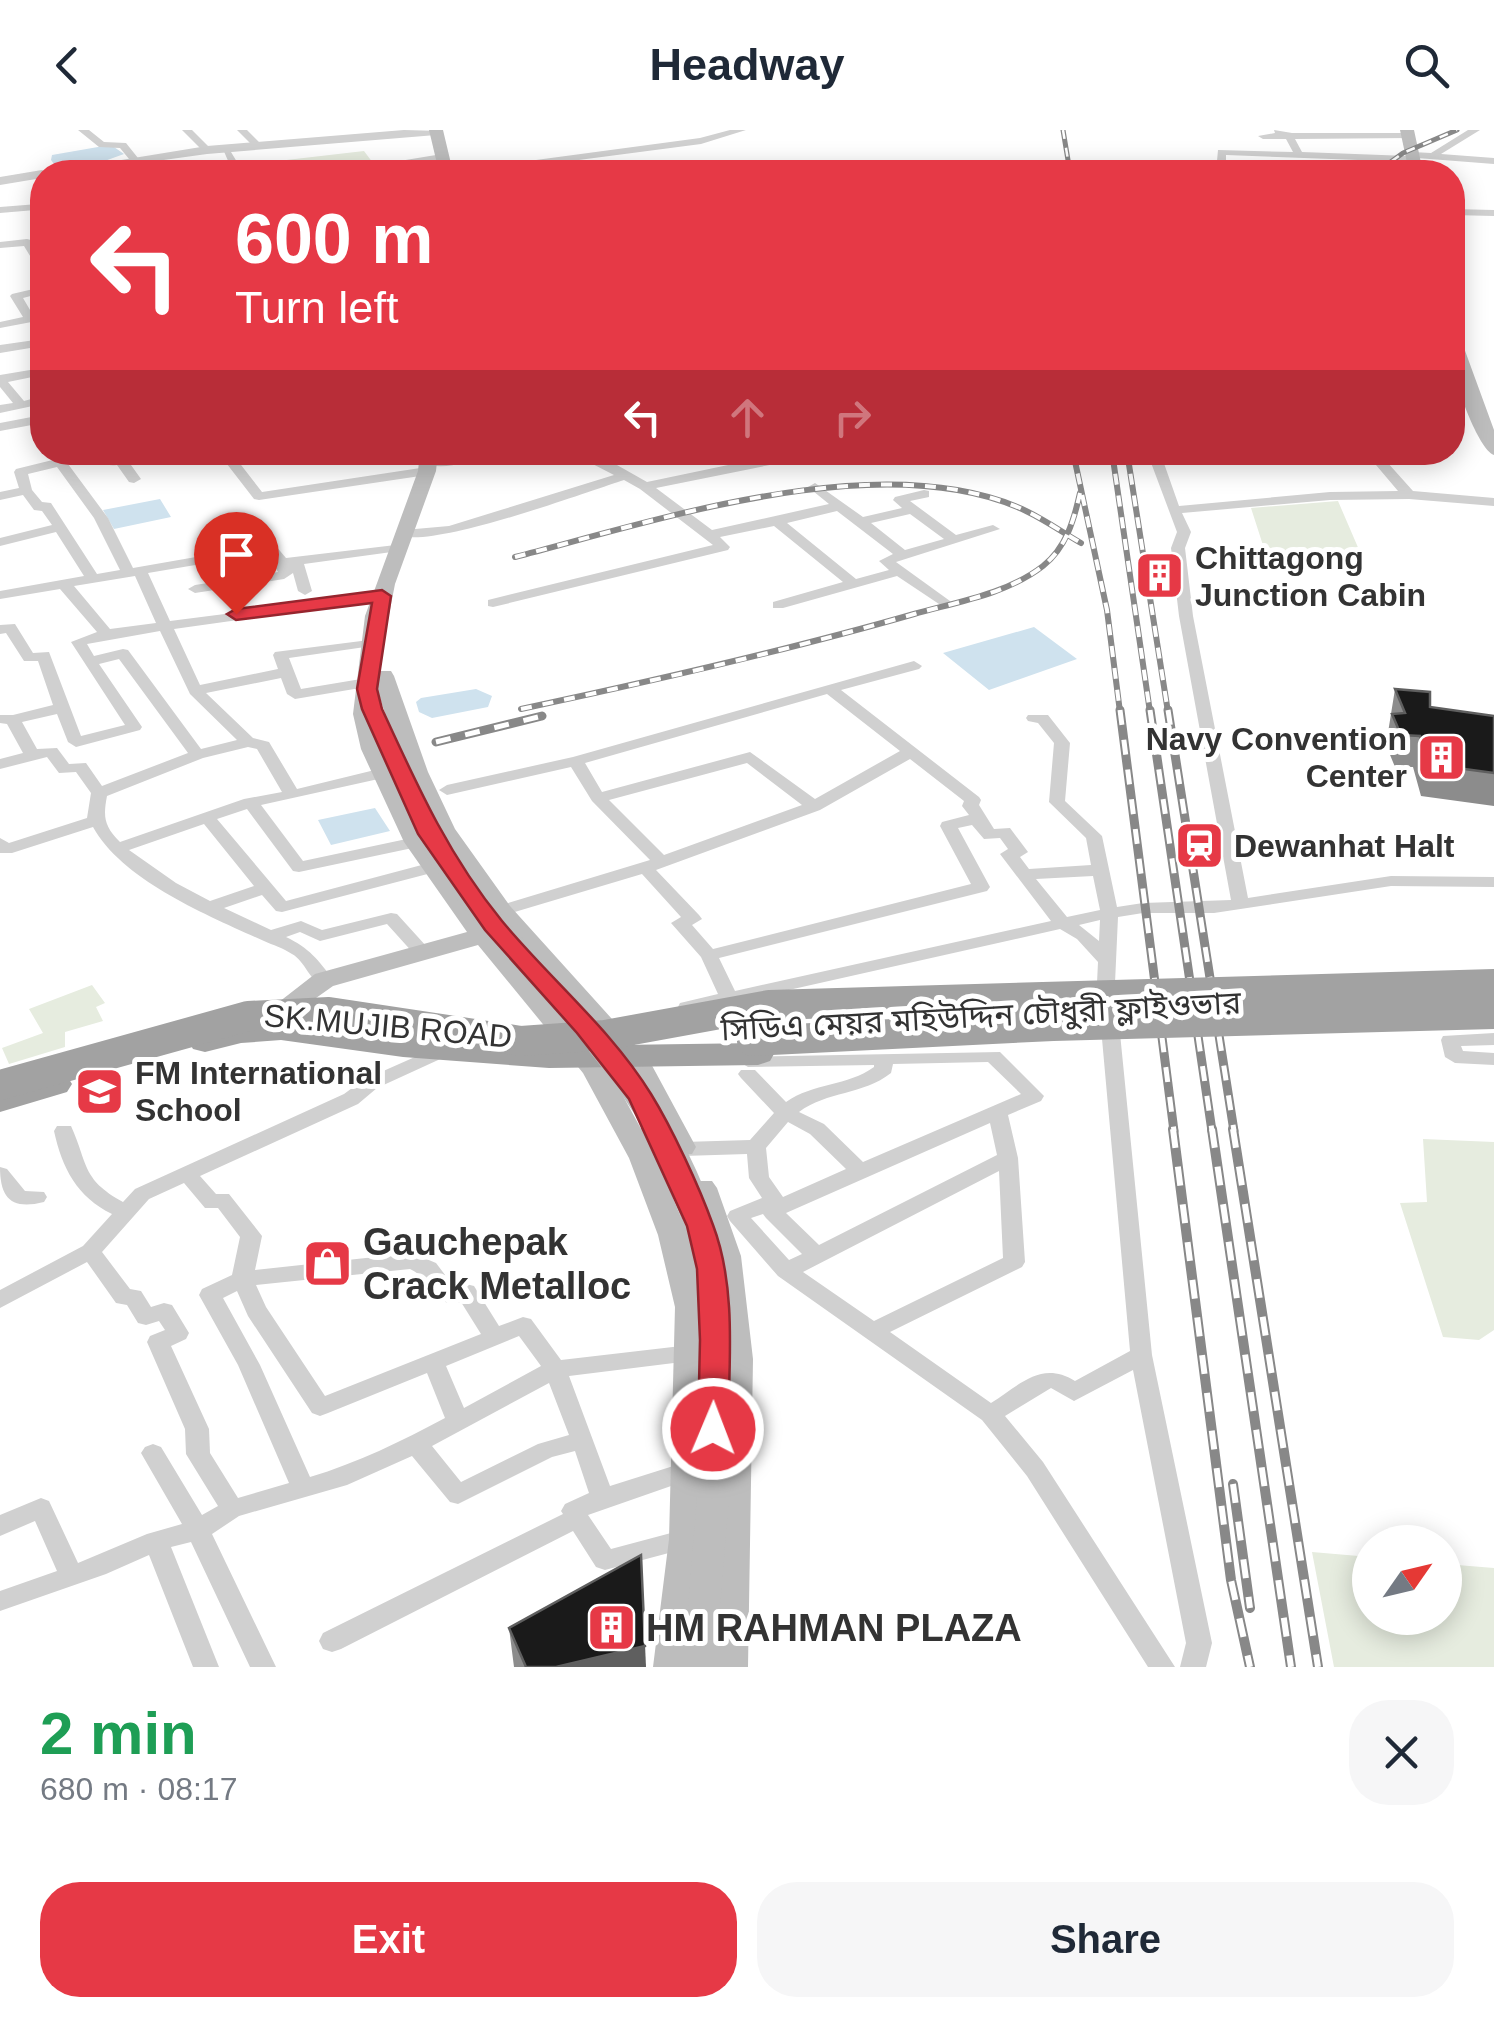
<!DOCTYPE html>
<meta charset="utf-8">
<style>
:root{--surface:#fff;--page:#f6f6f7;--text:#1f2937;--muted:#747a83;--accent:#e63946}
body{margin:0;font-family:Helvetica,"Noto Sans Bengali",sans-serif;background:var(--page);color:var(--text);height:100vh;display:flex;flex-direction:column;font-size:38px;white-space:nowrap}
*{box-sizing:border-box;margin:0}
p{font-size:32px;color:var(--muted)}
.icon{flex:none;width:55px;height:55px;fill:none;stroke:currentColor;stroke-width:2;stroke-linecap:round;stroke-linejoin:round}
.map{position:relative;height:1537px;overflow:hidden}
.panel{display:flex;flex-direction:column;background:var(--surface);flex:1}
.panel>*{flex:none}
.banner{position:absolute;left:30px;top:30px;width:1435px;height:305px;border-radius:40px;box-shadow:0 5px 25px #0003;background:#e63946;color:#fff;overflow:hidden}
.needle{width:65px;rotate:56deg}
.buttons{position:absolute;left:1352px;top:1395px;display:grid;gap:20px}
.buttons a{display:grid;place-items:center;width:110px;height:110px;border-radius:50%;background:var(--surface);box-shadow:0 5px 25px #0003;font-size:50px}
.pin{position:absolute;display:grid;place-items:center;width:85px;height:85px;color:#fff;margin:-102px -42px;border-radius:50% 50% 50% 0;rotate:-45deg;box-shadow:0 0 10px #0007}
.pin .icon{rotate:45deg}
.me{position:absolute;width:110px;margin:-55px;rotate:1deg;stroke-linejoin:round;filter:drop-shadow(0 0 8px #0008)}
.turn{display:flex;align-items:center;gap:35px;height:210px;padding:0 40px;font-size:45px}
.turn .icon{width:130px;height:130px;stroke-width:2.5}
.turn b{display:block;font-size:70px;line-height:85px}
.lanes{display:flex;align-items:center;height:95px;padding:0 40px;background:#0003;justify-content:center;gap:50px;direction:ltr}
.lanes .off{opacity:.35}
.round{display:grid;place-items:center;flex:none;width:105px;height:105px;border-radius:40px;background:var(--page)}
.summary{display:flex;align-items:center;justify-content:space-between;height:170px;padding:0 40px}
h1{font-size:60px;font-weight:800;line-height:75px;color:#1e9e55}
.cta{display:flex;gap:20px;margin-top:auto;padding:20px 40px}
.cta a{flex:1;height:115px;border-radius:40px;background:var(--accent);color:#fff;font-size:40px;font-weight:800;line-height:115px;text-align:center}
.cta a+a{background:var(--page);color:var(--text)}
header{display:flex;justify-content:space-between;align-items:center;height:130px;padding:0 40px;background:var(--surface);font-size:45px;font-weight:800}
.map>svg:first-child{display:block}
</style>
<header><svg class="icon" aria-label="back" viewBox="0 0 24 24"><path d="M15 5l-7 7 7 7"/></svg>Headway<svg class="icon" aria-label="search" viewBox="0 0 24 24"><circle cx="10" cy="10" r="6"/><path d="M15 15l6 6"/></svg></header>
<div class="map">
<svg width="1494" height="1537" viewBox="0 0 1494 1537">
<rect width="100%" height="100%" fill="#fff"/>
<!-- green -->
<path fill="#e6ecdf" d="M364,21l12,16 -48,5h-70l-6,-8z
M1338,371l28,65 -96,1 -19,-59z
M92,855l13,18 -9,4 7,14 -38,11v15l-56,17 -7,-16 41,-15 -14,-24z
M1423,1009l71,3v188l-15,10 -36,-3 -43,-134 27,-1z
M1312,1422l58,5v61h75v-54l49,4v99h-160z"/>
<!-- water -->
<path fill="#cfe2ee" d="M98,17h16l10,7 -25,9 -42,5 -6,-8 1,-5z
M160,369l11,18 -57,12 -11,-19z
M1034,497l43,32 -88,31 -46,-37z
M476,559l16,7 -4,11 -56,11 -13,-6 -3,-10 5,-4z
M375,678l15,23 -59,14 -13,-25z"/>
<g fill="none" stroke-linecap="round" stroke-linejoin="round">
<!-- minor -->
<path fill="#d0d0d0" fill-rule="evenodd" d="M78,0h11l15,12 22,1 16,20 -8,2 -14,-17 -21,-1z
M182,0h10l18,18v4h-6z
M237,0h10l16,16 -8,2z
M730,0h16l-45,14 -214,28h-23l5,-3 231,-31z
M1274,0l18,3h116l5,3 -2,2 -116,1 7,13 106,4 4,-4 19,1 37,-23h12l-39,24 53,4v6l-77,-6 -4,4 -187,-7v17h-10l2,-22 75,2 -7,-13h-23l-5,-3 17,-3z
M222,17h6l15,25h-10z
M442,24l3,1v4l-81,13h-10l-3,-3z
M38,74l4,2v11l-7,-7 -35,3v-6z
M1452,79l42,1v6l-42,-1z
M27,109l4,1 11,19v11l-4,-1 -14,-23 -24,2v-6z
M42,157v6l-19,5 10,17 9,-1v6l-42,8v-6l23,-5 -13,-21 2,-2z
M42,209v7l-42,7v-8z
M42,238v7l-34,7 16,19 18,-5v8l-42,9v-8l13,-2 -13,-16v-12z
M42,285v8l-42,8v-8z
M72,322h13v8l-17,4 40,54 25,50 137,-24 5,1 11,13 118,-14v6l-5,1 -95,13 8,27 -7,4 -7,-4 -5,-18 -9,6 -89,14 -7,-4 7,-4 83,-13 -11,-19 -119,20 22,48 217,-28 2,3 -7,4 -208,29 26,56 78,-16 -5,-14 2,-3 102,-13v6l-5,1 -83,12 12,31 66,-11 8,5 -3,3 -77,13 -8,-5 -6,-16 -75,15 47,45 16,4 28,47 86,-21 8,5 -8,5 -122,27 42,56 113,-24 6,1 2,4 -2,4 -123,26 -6,-1 -46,-62 -30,10 69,82 147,-39 9,5 -3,4 -157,41 -6,-1 -14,-16 -38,13 47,22 30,-9 21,9 69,-17 6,1 30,33 3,4 -3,4h-12l-28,-31 -67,17 -20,-9 -14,5c23,11 33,23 47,43l-9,6c-15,-5 -18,-24 -32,-32 -9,-6 -19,-9 -28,-13 -55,-25 -141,-60 -171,-114l-81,26h-12v-15l9,5 78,-25 4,-25 -15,-21 -17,1 -12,-16 -47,12v-10l23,-6 -16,-29 -7,-1v-8h13l40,-10 -15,-44h-14l-18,-28 -6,1v-9l15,-1 18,29 16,-1 32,84 44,-11 -54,-83 26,-10 -37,-43 -60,10v-8l84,-15 -28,-44 -56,14v-8l52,-13 -10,-14 -8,-1 -11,-15 -23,5v-8l19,-4 -5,-16 2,-3 57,-14zM57,337l37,51 26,52 -23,4 -46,-71 -9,-1 -10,-12 -4,-16zM135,446l21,47 -46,6 -36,-43zM160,501l30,63 47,46 -36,9 -73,-99 -5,-1 -29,7 -7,-12zM119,529l69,94 -86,33 -16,-23 -17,1 -12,-16 -20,1 -15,-27 35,-8 11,28 8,5 64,-17 2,-3 -43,-63zM248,617l9,2 25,43 -38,7 -124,43c-16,-16 -17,-25 -13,-46l96,-38zM204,694l50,62 -44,15 -34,-18 -47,-33z
M93,322h18l-5,4 20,2 15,21 -7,4 -5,-1 -12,-17c-10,1 -20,-1 -27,-9z
M186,322h45l31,40 165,-25 7,4 -7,4 -168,25 -5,-1 -34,-44 -31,4z
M466,322h19c-17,11 -45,20 -63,10 11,-8 30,-4 44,-10z
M579,322h15l53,30 134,-28 53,-2 -178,36 56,42 117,-26 -21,-17 7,-4 48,34 39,-9 -9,-8 2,-3 29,-7 5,1v6l-19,4 46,34 37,-10 7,4 -104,33 54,39 2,3 -7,4 -48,-32 -114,32h-10v-6l70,-20 -69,-56 -54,11 10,10 -2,3 -235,57 -5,-1v-6l225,-55 -73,-56 -16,-9c-38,12 -199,72 -227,54l7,-4 45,-4 165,-51 -35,-18zM837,381l56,43 -14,7 10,9 -33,9 -69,-56zM910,384l34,25 -39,11 -34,-27z
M1147,322h13l19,54 151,-14 68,-1 -33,-39h13l35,39 81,7v8l-85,-7 -79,1 -148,13 9,19 -6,16 8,68 55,282 143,-22 103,1v10l-103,-1 -177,27h-71l-25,4 -3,66 37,372 60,288 -6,24h-26l6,-24 -53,-273 -59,31 -23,-13 -46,28 38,46 132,205h-27l-121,-191 -45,-56 -204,-144 -48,-55 -3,-5 3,-5 32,-13 -13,-20 -2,-24 -64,2 -7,-2 -3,-5 3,-5 7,-2 67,-2 24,-27 -33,-35 -3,-4 3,-4h14l31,32c27,-19 62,-16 88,-35v-2l-126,2 -10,-6 3,-4 259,-5 44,44 -3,5 -33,14 10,43 7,104 -3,5 -132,65 101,71c29,-18 50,-43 84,-22l55,-30 -33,-368 1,-21 -21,-23 -17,-10 -373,84 -7,-2 -2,-4 2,-4 38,-9 -17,-37 -30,-34 10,-6 -39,-43 -141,42 -9,-5 3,-4 155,-47 -58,-59 -21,-34 -124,28 -8,-5 8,-5 126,-28 341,-96 8,5 -3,3 -78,21 138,107 2,3 -2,5 15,24 16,-1 18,24 -8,5 9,12 62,-4 -5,-27 -37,-36 5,-59 -16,-20 -10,-2 -2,-3 2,-3h20l22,28 -5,58 37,35 15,71 26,-4 88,-3 -52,-284 -8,-68 6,-16zM827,564l73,57 -85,48 -65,-47 -148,40 -17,-29zM910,629l54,42 -2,5 7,9 -27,7 -2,4 31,58 -258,65 -21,-24 10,-6 -3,-4 -43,-45 164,-60zM747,633l55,42 -138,50 -55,-55zM972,695l12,14 16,-1 8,11 -8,5 51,67 -316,70 -16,-33 268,-67 3,-4 -32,-59zM1093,746l7,34 -33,7 -31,-38zM1100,790l-1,21 -20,-16zM988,932l33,32 -158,68 -39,-38 -25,-12c28,-21 64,-17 92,-39l2,-9zM788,992l22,12 36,35 -63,28 -14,-20 -3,-29zM990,993l7,32 -178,90 -33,-32zM999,1041l4,87 -129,63 -71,-49zM763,1084l3,4 36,36 -13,6 -38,-42z
M1184,322h78l17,5 -6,4 -83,-5z
M1494,903v12l-33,1 2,5 31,2v12l-39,-2 -10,-6 -4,-17 2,-4z
M442,915l7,2 3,4 -3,4 -72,33 -19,16 -158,72 16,18h13l33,42 -7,34 157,-17 24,10 19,25 11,-4 8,2 25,40 24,-9 8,2 30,41 129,-15 8,2 3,6 -3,6 -8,2 -121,15 41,110 76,-24 8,2 4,7 -4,7 -106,37 23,34 75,-20 9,3 3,7 -3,7 -90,24 -9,-3 -23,-36 -232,118 -9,3 -9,-3 -4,-8 4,-8 240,-119 -2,-3 4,-7 24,-11 -14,-42 -23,6 -94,47 -8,-2 -38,-46 -65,29 -108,31 -27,18 64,133h-26l-59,-125 -20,5 48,120h-26l-44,-112 -43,19 -106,37v-20l57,-20 -22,-50 -35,15v-21l41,-17 8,3 29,62 69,-29 35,-10 -41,-71 4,-6 8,-3 8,3 41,68 16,-9 -32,-52 -1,-25 -38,-87 3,-6 15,-6 -6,-9 -13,4 -8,-2 -11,-18 -11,-2 -29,-41 -87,46v-18l83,-44 29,-32c-35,-17 -50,-46 -58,-83l3,-5h14c17,37 10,53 52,76l12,-13 209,-95 19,-14zM184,1053l21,25h13l22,29 -8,38 -30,14 -3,6 39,70 51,118 -51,15 -28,-45 -1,-24 -38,-83 15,-7 3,-6 -17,-28 -8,-2 -13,4 -10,-16 -11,-2 -28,-37 47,-53zM410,1139c23,10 23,41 51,33l20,32 -156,62 -59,-89 -10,-22zM237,1161l11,25 64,97 8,3 8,-3 99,-40 18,45c-43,23 -88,45 -135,59l-50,-112 -37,-67zM519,1206l22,30 -77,42 -18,-42zM549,1253l20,52 -31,9 -77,38 -29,-36z
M0,1037l7,2 18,22 19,1 3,5 -3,5c-32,8 -44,-3 -44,-35z"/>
<!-- tertiary -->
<path fill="#d0d0d0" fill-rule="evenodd" d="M404,0l38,1 -6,4 -229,19 -130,18h-29l159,-26z
M42,40l5,2h-5v6l-42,7v-8z"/>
<!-- secondary -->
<path fill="#bdbdbd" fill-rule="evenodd" d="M429,0h14l10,42h-14z
M1400,0h14l9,42h-14z
M1452,202l8,5 34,93v25c-16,-6 -39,-72 -42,-91 -1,-10 0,-22 0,-32z
M420,322h18l-2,19 -41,113 -17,87h13l3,5 34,96 27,57 55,77 139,154 47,87 -4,7h-20l-45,-84 -135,-154 -61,-86 -27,-58 -24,-74 -5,16 8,35 45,93 38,56 139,165 52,95 31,77 19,72 -4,232 -6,62h17l7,-242 -10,-103 -24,-68 5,-7h20l5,7 24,68 12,103 -5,308h-95l16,-128 6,-232 -17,-72 -29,-77 -46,-85 -105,-128 -145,41 -41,29h-18l-4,-6 45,-35 152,-42 -63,-90 -43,-93 -8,-35 12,-98 53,-145z"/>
<!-- trunk -->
<path fill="#a2a2a2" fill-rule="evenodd" d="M281,890l122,17 146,9 209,-3 12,4 4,7 -4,7 -12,4 -209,3 -146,-11 -122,-17 -40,3 -36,9 -12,-3 -4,-7 4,-7 48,-12z
M55,943l12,3 5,8 -5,8 -67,20v-22z"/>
<defs>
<path id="rail-far3" d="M1063,0l7,42
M1377,42l26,-19 54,-23"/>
<path id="rail-far2" d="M1073,322l34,158 13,102
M1112,322l38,260
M1127,322l41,260
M515,427c143,-37 365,-111 507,-48 20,9 40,23 59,34
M521,579c132,-28 264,-58 393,-95 43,-12 93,-20 129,-48 23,-18 31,-46 37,-73"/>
<path id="rail-far1" d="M1120,580l54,421
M1150,580l62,421
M1168,580l66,421
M436,612l106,-26"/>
<path id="rail" d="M1173,999l58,451 19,87
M1212,999l79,538
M1233,999l85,538
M1233,1354l17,124"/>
</defs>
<!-- rail-far3 casing -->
<use href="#rail-far3" stroke="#888" stroke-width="5"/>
<!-- rail-far2 casing -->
<use href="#rail-far2" stroke="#888" stroke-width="6"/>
<!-- rail-far1 casing -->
<use href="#rail-far1" stroke="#888" stroke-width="9"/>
<!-- rail casing -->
<use href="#rail" stroke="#888" stroke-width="10"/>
<!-- rail-far3 -->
<use href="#rail-far3" stroke="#fff" stroke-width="2.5" stroke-dasharray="9" stroke-linecap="butt"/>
<!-- rail-far2 -->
<use href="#rail-far2" stroke="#fff" stroke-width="4" stroke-dasharray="11" stroke-linecap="butt"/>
<!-- rail-far1 -->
<use href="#rail-far1" stroke="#fff" stroke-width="5" stroke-dasharray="15" stroke-linecap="butt"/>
<!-- rail -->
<use href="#rail" stroke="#fff" stroke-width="6" stroke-dasharray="19" stroke-linecap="butt"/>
<!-- secondary-bridge-far1 -->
<path stroke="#bdbdbd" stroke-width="25" d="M380,595c21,43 43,106 70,144 65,91 155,163 209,262"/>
<!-- secondary-bridge -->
<path stroke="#bdbdbd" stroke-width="32" d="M657,999c21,37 40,77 49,119 26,118 5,246 -2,365"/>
<!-- trunk-bridge -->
<path stroke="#a2a2a2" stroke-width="30" d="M752,911l301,-15 441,-12
M0,955l248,-69 81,-4 192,29 84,-6 164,-30 725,-21"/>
</g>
<!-- wall -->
<path fill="#8c8c8c" d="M1395,559l35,18 64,9v90l-73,-10 -8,-29h-18l-9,-22z
M509,1498l137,39h-132z"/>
<!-- shaded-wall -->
<path fill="#5f5f5f" d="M641,1425l5,112h-90z"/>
<!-- building -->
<path fill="#1a1a1a" stroke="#5f5f5f" stroke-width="2.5" d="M1395,559l35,3v15l64,9v57l-66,-9 -8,-28 -19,-1 -9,-21 13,-1z
M641,1425l4,91 -89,21h-30l-17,-39z"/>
<!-- route -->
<path fill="#e63946" stroke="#96252e" stroke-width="2.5" d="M382,460l9,6 -14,93 5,20c35,76 66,146 120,212 48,58 109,108 149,173 21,34 48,92 62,131 24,63 16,138 15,204l-4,8 -11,4 -10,-4 -5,-8 2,-89 -3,-71 -10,-43 -58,-127 -52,-66 -92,-103 -67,-96 -56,-125 -5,-20 15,-86 -136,17 -9,-6 9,-5z"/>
<!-- icons -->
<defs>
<symbol id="building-square" viewBox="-11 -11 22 22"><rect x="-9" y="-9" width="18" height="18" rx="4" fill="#e63946" stroke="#fff"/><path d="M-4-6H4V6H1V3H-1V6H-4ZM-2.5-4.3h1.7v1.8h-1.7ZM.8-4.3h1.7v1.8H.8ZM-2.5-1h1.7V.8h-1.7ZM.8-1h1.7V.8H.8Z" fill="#fff"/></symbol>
<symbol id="station-square" viewBox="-11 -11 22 22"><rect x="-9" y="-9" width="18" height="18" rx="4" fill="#e63946" stroke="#fff"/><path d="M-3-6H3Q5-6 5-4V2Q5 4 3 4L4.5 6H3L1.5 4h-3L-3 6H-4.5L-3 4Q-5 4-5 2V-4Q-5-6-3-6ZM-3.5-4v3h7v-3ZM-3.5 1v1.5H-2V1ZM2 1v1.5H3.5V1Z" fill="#fff"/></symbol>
<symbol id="school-square" viewBox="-11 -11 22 22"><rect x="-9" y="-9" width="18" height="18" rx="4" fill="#e63946" stroke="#fff"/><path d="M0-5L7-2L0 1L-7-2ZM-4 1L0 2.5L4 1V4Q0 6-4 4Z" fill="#fff"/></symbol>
<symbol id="shop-square" viewBox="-11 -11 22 22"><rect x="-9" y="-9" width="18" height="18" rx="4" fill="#e63946" stroke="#fff"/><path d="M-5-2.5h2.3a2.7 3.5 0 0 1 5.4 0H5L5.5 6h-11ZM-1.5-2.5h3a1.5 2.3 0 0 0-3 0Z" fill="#fff"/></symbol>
</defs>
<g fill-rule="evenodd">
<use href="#building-square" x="1132" y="418" width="55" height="55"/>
<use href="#building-square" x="1414" y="600" width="55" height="55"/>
<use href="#station-square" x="1172" y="688" width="55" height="55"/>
<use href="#school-square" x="72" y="934" width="55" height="55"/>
<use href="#shop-square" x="300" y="1106" width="55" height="55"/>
<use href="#building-square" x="584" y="1470" width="55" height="55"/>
</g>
<g text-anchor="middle" stroke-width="10" stroke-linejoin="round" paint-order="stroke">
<!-- poi labels -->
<g font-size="32" font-weight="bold" fill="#333" stroke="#fff" text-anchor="start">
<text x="1195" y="439">Chittagong<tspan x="1195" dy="37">Junction Cabin</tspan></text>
<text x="1407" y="620" text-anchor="end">Navy Convention<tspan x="1407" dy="37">Center</tspan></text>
<text x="1234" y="727">Dewanhat Halt</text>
<text x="135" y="954">FM International<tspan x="135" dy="37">School</tspan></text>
</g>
<!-- street labels -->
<g font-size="32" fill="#333" stroke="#fff">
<text transform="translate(981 886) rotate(-3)" y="11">সিডিএ মেয়র মহিউদ্দিন চৌধুরী ফ্লাইওভার</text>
<text transform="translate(388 896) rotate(5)" y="11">SK.MUJIB ROAD</text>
</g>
<!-- near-poi labels -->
<g font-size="38" font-weight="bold" fill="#333" stroke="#fff" text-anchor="start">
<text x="363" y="1125">Gauchepak<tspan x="363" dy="44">Crack Metalloc</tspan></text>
<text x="646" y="1511">HM RAHMAN PLAZA</text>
</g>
</g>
</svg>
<div class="buttons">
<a><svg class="needle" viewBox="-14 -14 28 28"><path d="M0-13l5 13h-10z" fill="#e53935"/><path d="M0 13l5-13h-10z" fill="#747a83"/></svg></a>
</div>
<div class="pin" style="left:236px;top:484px;background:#d93025"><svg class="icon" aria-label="arrive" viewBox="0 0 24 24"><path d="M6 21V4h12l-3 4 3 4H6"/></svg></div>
<svg class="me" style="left:713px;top:1299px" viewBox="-20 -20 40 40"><circle r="17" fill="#e63946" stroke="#fff" stroke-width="3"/><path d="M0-11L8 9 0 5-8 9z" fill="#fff"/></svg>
<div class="banner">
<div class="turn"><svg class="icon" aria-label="left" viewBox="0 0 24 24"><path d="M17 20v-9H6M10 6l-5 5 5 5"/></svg><div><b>600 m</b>Turn left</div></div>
<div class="lanes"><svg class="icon" aria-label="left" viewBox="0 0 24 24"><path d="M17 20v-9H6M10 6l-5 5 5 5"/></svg><svg class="icon off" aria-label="ahead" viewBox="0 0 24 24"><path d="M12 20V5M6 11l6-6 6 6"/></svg><svg class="icon off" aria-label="right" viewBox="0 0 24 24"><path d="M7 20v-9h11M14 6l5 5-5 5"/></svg></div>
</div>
</div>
<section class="panel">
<div class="summary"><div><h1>2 min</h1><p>680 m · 08:17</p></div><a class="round"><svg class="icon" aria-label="close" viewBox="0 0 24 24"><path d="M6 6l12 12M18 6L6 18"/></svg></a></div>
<div class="cta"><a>Exit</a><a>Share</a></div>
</section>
